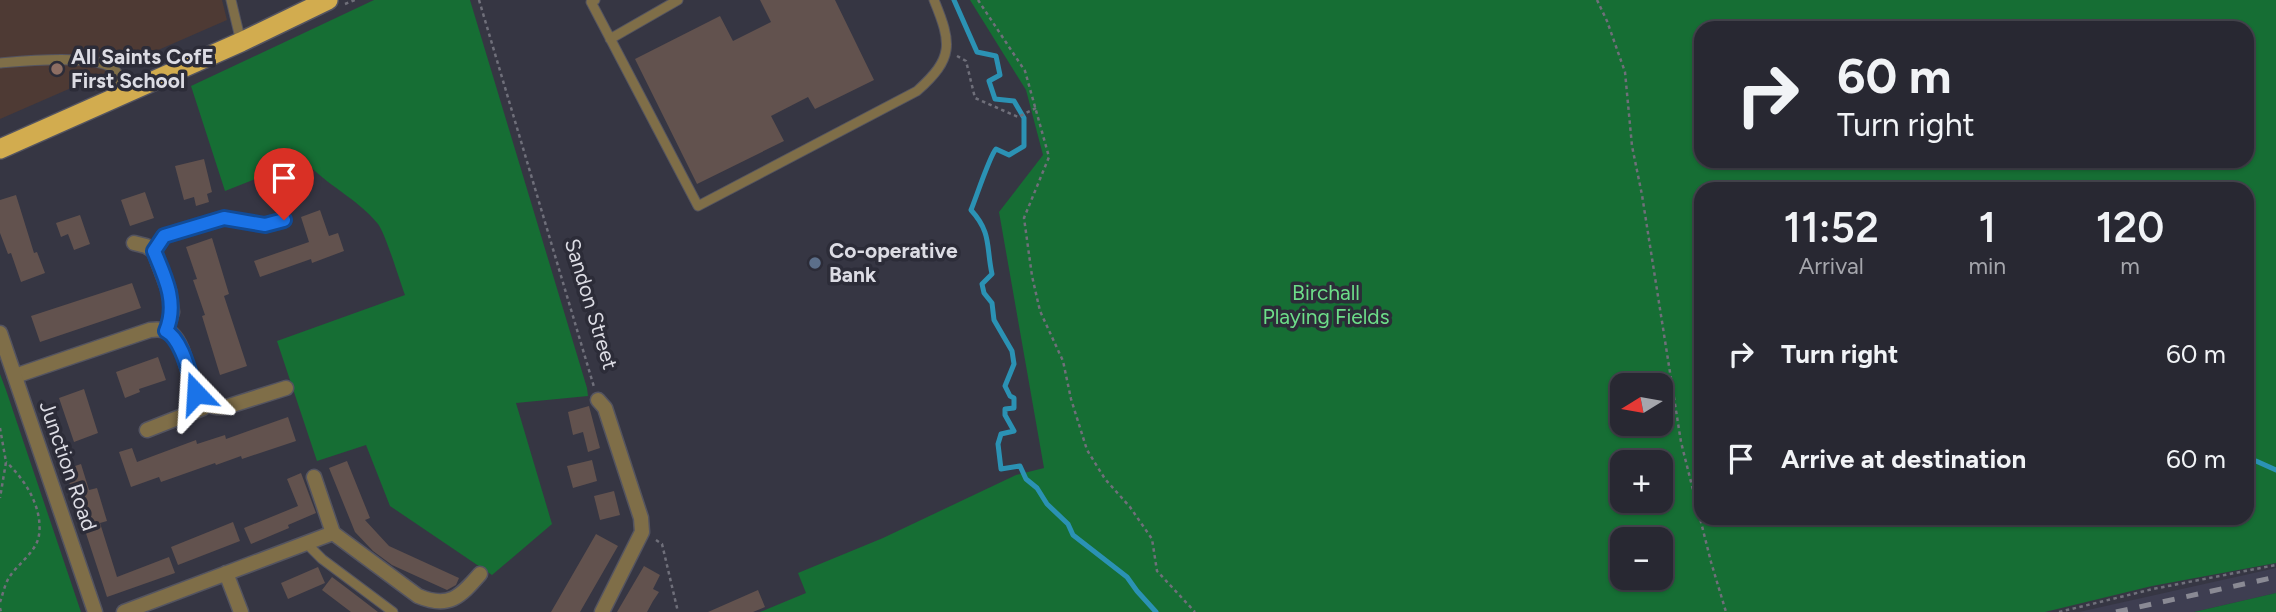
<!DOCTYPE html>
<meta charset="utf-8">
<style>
:root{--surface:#282832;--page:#34343e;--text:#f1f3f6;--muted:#a5a6ac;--line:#44444d}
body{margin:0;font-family:Figtree,sans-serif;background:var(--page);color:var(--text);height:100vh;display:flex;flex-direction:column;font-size:26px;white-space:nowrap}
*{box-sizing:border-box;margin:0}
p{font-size:23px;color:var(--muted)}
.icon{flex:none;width:38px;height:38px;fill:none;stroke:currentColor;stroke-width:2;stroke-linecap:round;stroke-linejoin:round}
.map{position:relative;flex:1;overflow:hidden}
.details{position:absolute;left:1694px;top:182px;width:560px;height:343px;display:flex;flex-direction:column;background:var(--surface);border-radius:21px;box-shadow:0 2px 5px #0004,0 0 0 2px var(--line)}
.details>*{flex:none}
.guide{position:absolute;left:1694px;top:21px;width:560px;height:147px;border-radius:21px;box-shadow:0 2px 5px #0004,0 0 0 2px var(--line);background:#282832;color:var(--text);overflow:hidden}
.needle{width:46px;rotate:259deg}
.buttons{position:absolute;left:1610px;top:373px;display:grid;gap:14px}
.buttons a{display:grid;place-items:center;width:63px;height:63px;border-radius:14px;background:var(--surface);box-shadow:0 2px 5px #0004,0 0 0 2px var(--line);font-size:35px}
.pin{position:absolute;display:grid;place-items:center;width:60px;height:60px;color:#fff;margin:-72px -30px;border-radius:50% 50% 50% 0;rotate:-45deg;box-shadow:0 0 7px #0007}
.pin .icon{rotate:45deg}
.me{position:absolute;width:77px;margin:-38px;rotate:340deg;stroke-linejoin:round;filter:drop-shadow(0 0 5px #0008)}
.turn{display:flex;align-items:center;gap:24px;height:147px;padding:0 28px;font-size:32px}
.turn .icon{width:91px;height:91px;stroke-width:2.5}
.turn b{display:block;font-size:49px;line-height:60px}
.eta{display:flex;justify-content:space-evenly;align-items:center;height:119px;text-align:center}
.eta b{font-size:42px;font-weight:600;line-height:49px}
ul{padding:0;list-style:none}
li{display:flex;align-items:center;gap:21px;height:105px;padding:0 28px}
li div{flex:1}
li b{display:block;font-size:26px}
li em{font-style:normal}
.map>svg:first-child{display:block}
</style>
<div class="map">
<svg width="2276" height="612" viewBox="0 0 2276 612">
<rect width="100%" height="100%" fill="#363643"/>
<!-- built -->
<path fill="#3e3e51" d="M2276,568v25l-82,19h-115z"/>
<!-- education -->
<path fill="#4e3a34" d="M0,0h222l5,20 -227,99z"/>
<!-- green -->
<path fill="#166e34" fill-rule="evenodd" d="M374,0h96l117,388 1,8 -72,7 36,121 -60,51 -102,-69 -24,-61 -49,16 -40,-120 128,-46c-6,-16 -19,-60 -27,-71 -20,-25 -52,-39 -74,-64l-79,31 -34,-105z
M970,0h1306v563l-124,23 -107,26h-1285l46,-19 -8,-20 85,-35 133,-63 28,-7 -45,-256 44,-57 -17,-65zM1701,28h546v133h-546zM1701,189h546v329h-546zM1622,385h39v39h-39zM1622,462h39v38h-39zM1622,539h39v39h-39z
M0,374l6,16 75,222h-81z
M2276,593v19h-82z"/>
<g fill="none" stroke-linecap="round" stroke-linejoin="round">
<!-- stream -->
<path stroke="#2b92b4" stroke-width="5" d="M954,0l23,52 19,4 4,19 -11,6 6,18 19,2 10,17v28l-15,9 -13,-6c-6,6 -20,49 -25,61 21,23 15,37 21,64l-10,10 2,9 8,10 2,17 18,31 2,13 -9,22 5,10 4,2v10l-9,1v6l9,16 -13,3 -3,10 3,25 19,-3 6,13 11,9 10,16 21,20 5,11 54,42 10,14 19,21
M2256,461l20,9"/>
</g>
<!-- building -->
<path fill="#62524e" d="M760,0h75l39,80 -59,29 -7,-12 -37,19 13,25 -87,43 -62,-125 85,-43 13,25 38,-19z
M204,159l8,33 -5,2 2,8 -13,4 -2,-9 -10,3 -9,-34z
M145,192l9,26 -24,8 -9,-26z
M16,195l18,58 3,-1 8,21 -24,9 -10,-29 -3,1 -8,-21v-33z
M320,210l9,26 9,-3 6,18 -32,12 -1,-4 -51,18 -6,-16 55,-19 -8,-25z
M80,215l10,29 -16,6 -6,-16 -7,3 -5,-14z
M212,238l17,56 -5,2 23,70 -27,9 -18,-59 3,-1 -12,-35 4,-1 -11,-32z
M132,283l9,25 -101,34 -9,-26z
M158,357l8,23 -27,9 1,3 -15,6 -9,-26z
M84,389l14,44 -24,9 -15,-44z
M589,406l11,42 -12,4 -5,-20 -10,3 -5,-23z
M288,417l8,24 -54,18 -1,-3 -25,9 -1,-2 -54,19 -2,-5 -28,10 -12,-35 13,-4 5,14 59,-22 1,4 28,-9 1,4z
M592,460l5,21 -24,7 -6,-22z
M347,461l23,57 -5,2 24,26 70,32 -3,7 -9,5 -55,-25 -19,-14 -18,-19 -26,-64z
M81,464l8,26 8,-2 10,33 -7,2 17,54 52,-20 6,16 -68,24 -38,-115 -2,1 -4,-13z
M301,473l15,40 -28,12 1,3 -38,16 -7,-16 54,-22 -11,-27z
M614,491l6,24 -20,5 -6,-24z
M233,522l7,19 -62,24 -7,-18z
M596,534l22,12 -38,66h-29z
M644,566l16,9 -7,14 6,3 -6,9 -6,11h-30z
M318,567l7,16 -37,16 -7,-16z
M332,577l16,12 30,23h-27l-29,-22z
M758,590l7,17 -12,5h-45z"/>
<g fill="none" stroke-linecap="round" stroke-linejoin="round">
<defs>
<path id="service" d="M231,0l10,42
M595,0l-4,2 107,204 219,-115c37,-33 35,-47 17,-91
M610,39l68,-39
M0,63c23,-2 96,-9 114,6 7,6 6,18 7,26
M154,251l11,-15 59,-18 41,7 19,-5
M306,543l16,16 71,53"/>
<path id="minor" d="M134,243l12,3 8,5 15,40 3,21 -6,19
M15,376l135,-46c7,-1 16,-1 22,4 22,20 10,78 54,73l60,-19
M598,400l7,8 36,110 1,14 -40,80
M147,430l56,-22 4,-4
M314,477l19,56 85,63c31,13 42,1 62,-22
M226,573l15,39
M124,612l209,-79"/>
<path id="tertiary" d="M0,333l95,279"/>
<path id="trunk" d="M0,149l241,-107 87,-42"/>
</defs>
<!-- service casing -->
<use href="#service" stroke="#545460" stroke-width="11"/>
<!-- minor casing -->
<use href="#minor" stroke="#545460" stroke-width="17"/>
<!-- tertiary casing -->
<use href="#tertiary" stroke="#545460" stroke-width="17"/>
<!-- trunk casing -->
<use href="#trunk" stroke="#545460" stroke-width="22"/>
<!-- path -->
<path stroke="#6f6f7a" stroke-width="2.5" stroke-dasharray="3.5 3.5" stroke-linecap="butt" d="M479,0l115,387
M978,0l47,71 24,86 -25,61 8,58 8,35 23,50 8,38 16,51 18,29 25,28 22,32 5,32 38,41
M1597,0l10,21 18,51 7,74 10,49 39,247 30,120 15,50
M345,4l10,-4
M957,56l9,5 9,37 43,19 18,-9
M0,428l6,34 -6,36
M656,540l6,4 16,68
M0,602c3,-8 5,-19 10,-26 8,-12 27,-25 29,-41 4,-27 -14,-56 -33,-73
M0,608l1,4
M2059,612l94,-23 123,-24"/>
<!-- service -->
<use href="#service" stroke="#7f6e48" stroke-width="9"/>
<!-- minor -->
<use href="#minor" stroke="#7f6e48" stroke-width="14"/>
<!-- tertiary -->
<use href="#tertiary" stroke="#7f6e48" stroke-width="14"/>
<!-- trunk -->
<use href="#trunk" stroke="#d2ac4f" stroke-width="19"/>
<!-- rail -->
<path stroke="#8a8a94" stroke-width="5" stroke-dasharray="12 12" stroke-linecap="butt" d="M2116,612l160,-35"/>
</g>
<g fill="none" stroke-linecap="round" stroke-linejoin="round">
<defs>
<path id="route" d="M196,393c-6,-17 -14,-54 -30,-62 12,-28 -1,-54 -12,-80l10,-15 60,-18 41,7 19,-5"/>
</defs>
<!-- route casing -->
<use href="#route" stroke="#114b97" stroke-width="18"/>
<!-- route -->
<use href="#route" stroke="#1a73e8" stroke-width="12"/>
</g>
<!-- markers -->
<circle fill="#8d6e63" stroke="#2c2c38" stroke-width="2.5" cx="57" cy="69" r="7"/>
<circle fill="#5c6f8a" stroke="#2c2c38" stroke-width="2.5" cx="815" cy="263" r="7"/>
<g text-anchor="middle" stroke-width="7" stroke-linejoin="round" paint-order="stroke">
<!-- poi labels -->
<g font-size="21" font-weight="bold" fill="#dcdce4" stroke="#2c2c38" text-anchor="start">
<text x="71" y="64">All Saints CofE<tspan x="71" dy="24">First School</tspan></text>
<text x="829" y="258">Co-operative<tspan x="829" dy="24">Bank</tspan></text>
</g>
<!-- park labels -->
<g font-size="21" fill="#6dde89" stroke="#2c2c38">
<text x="1326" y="300">Birchall<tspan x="1326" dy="24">Playing Fields</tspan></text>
</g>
<!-- street labels -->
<g font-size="21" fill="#dcdce4" stroke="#2c2c38">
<text transform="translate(591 304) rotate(73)" y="7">Sandon Street</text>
<text transform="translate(68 466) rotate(71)" y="7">Junction Road</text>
</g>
</g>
</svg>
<div class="buttons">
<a><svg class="needle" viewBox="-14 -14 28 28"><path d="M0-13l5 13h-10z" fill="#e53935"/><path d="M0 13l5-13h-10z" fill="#a5a6ac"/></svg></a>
<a>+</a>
<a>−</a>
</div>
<div class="pin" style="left:284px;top:220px;background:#d93025"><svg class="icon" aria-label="arrive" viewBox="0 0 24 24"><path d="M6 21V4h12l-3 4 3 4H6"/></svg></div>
<svg class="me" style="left:196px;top:393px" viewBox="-20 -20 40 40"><path d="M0-17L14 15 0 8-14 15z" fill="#1a73e8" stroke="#fff" stroke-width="4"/></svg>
<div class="guide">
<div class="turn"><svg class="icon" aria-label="right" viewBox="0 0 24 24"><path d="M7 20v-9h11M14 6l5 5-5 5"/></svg><div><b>60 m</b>Turn right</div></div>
</div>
<section class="details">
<div class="eta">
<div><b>11:52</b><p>Arrival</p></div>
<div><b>1</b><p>min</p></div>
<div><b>120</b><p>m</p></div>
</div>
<ul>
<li><svg class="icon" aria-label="right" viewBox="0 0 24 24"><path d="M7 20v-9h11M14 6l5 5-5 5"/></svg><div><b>Turn right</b></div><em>60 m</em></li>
<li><svg class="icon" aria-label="arrive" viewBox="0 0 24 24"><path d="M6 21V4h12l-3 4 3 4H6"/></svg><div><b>Arrive at destination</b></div><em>60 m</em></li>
</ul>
</section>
</div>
